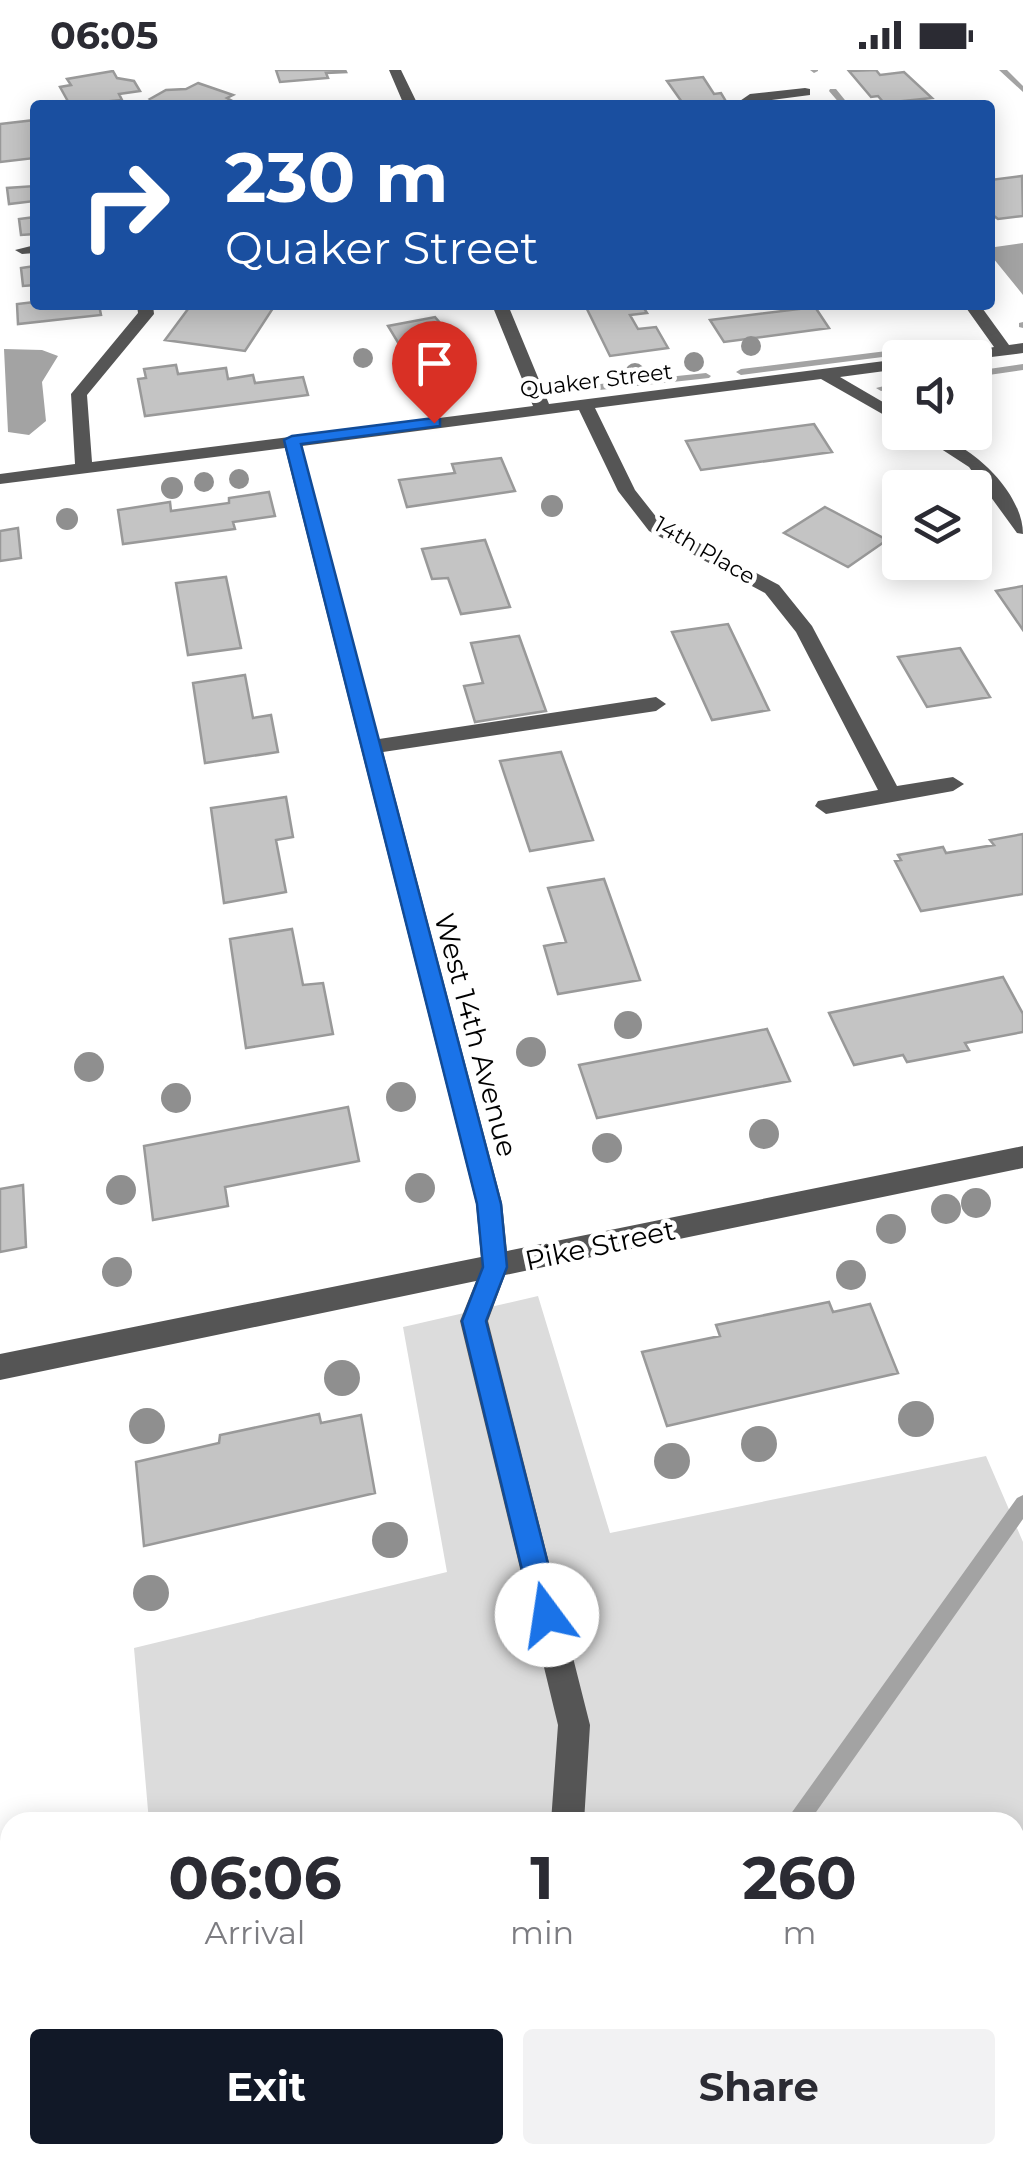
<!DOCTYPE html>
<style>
:root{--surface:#fff;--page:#f2f2f3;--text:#2b2b33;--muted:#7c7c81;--accent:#111827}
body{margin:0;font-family:Montserrat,sans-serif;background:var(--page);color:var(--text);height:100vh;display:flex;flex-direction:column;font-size:38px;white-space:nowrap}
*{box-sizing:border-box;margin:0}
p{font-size:32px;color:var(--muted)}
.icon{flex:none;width:55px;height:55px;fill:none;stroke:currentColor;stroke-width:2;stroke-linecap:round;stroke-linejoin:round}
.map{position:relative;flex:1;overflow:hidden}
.drawer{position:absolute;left:0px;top:1742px;width:1025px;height:352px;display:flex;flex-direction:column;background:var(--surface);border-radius:30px 30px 0 0;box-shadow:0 5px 25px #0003}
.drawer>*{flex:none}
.guide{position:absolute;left:30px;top:30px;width:965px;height:210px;border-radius:10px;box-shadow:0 5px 25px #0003;background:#1a4fa0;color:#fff;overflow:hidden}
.buttons{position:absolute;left:882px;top:270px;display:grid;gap:20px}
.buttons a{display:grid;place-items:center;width:110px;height:110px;border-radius:10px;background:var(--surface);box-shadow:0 5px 25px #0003;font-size:50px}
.pin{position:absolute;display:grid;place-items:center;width:85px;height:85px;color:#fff;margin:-102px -42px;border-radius:50% 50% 50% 0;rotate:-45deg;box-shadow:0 0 10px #0007}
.pin .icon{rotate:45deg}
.me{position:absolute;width:110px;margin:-55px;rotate:346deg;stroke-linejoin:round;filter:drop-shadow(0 0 8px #0008)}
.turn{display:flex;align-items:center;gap:35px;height:210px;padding:0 30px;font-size:45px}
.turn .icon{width:130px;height:130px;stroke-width:2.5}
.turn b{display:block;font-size:70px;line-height:85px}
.eta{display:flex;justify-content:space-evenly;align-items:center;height:170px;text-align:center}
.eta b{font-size:60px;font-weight:700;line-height:70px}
.action{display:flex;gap:20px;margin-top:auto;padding:20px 30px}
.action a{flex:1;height:115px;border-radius:10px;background:var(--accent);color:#fff;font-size:40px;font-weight:700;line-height:115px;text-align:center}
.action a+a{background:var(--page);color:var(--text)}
.status{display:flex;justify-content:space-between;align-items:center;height:70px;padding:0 50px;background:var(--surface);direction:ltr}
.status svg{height:28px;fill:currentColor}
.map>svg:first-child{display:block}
</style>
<div class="status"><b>06:05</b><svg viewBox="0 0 49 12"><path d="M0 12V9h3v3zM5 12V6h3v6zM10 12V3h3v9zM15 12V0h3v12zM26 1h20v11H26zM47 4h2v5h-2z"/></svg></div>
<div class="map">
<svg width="1023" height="2094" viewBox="0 0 1023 2094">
<rect width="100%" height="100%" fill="#fff"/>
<!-- green -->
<path fill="#dcdcdc" d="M538,1226l72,237 376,-77 37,86v622h-846l-1,-9h839v-333h-866l-15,-174 313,-76 -44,-245z"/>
<!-- water -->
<path fill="#a3a3a3" d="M1023,173v52l-30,-37 2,-11z
M4,279l38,1 16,6 -16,26 4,39 -17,14 -21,-3z"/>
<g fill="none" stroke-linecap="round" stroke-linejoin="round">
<!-- stream -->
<path fill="#a3a3a3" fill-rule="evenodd" d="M810,0h8v1l-4,2z
M999,0h8l16,16v6z
M830,19h6l13,16h-8l-12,-14z
M1023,252v6l-4,-1v-4z
M943,274l5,3 -2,2 -205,26 -5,-3 5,-3z
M1023,294v6l-48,7v-6z
M706,303l5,3 -2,2 -128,14 -5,-3 5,-3z
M900,312v6l-19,3 -5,-3z
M1023,1425v24l-214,303h-22l3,-7 227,-317z
M543,2085h26l-4,9h-26z"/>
</g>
<!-- building -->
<path fill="#c4c4c4" stroke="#999" stroke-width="2.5" d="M276,0h69l1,2 -20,1 2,5 -48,4z
M876,0l4,5 24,-3 28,26 -48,5 -6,-7 -7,1 -22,-26z
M113,1l4,7 17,3 6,10 -21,3 3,6 -52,5 -10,-18 11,-2 -4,-6z
M703,7l11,17 7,-1 6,10 -43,2 -17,-24z
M198,13l35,12 -6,3 7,4 -6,3h-68l-10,-6 16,-9 20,-1z
M35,50v38l-35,4v-38z
M1022,106l1,40 -25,3 -8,-6v-33z
M35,116v15l-26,3 -2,-16z
M35,147v17l-14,1 -2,-16z
M35,196v19l-12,1 -2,-18z
M35,232v3h64l2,10 -83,9 -1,-20z
M191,235h84l-30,46 -80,-11z
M585,235h57l5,8 -17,2 8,14 18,-2 12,21 -58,8z
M815,237l14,21 -105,14 -14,-22z
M435,247l23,27 -5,1 10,15 -49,9 -26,-43z
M176,295l2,9 48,-6 2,11 25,-4 2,8 48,-6 5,18 -163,21 -7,-37 8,-1 -2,-9z
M814,354l18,28 -131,18 -15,-29z
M501,388l14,33 -108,16 -8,-27 56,-7 -3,-9z
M269,422l6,24 -42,6 2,7 -112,15 -5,-34 52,-8 1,9 58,-8v-5z
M825,437l62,33 -39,27 -64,-34z
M18,458l3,30 -21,3v-30z
M485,470l25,67 -49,7 -13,-36 -16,1 -10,-30z
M226,507l15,71 -53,7 -12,-72z
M1023,516v44l-27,-39z
M728,554l41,86 -57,10 -40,-88z
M519,566l27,75 -71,11 -11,-36 19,-3 -12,-40z
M960,578l30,49 -63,10 -29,-50z
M245,605l8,43 18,-3 7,37 -73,11 -12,-80z
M561,682l32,88 -63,11 -30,-90z
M286,727l7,40 -17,3 10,52 -62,11 -13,-95z
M1023,764v60l-102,17 -26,-50 6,-1 -3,-5 45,-8 3,6 48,-8 -4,-5z
M604,809l36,101 -82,14 -14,-48 22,-4 -18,-54z
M292,859l11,56 20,-2 10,51 -87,14 -16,-109z
M1003,907l20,37v18l-58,11 4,7 -62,12 -4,-7 -49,10 -25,-52z
M767,959l23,52 -193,37 -18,-53z
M348,1037l11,54 -134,26 3,19 -75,14 -9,-74z
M23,1115l3,62 -26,5v-63z
M829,1232l4,10 37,-8 28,69 -231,53 -25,-74 78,-16 -4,-11z
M319,1344l2,9 40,-8 14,78 -231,53 -8,-84 83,-19 1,-8z"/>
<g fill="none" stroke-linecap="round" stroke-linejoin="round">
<!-- minor -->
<path fill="#555" fill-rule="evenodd" d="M389,0h12l17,35h-14z
M805,18l5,1v6l-76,10 16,-11z
M35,175v8l-13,1 -7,-4z
M137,235h16l1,9 -67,81 5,67 441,-56 -41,-101h16l41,99 351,-45v10l-60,8 60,35v12l-79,-45 -226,29 40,82 26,33 118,62 33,41 85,160 56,-9 11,7 -11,7 -127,23 -11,-8 3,-5 60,-11 -82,-158 -31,-39 -116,-62 -31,-40 -39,-81 -277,36 77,293 277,-42 10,7 -10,7 -273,41 119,451 5,48 516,-105v22l-518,107 -17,46 102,404 -6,97h-33l7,-97 -98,-404 16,-40 -476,99v-26l481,-97 -5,-54 -191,-755 -285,36v-10l75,-10 -4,-70 67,-81z
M964,235h16l29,40 14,-2v10l-48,6 -35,-1 54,-11z
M915,362c45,0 108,56 108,102l-6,-1 -48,-66z"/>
</g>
<!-- trees -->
<g fill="#8f8f8f">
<circle cx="751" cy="276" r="10"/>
<circle cx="363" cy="288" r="10"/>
<circle cx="694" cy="292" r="10"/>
<circle cx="635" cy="303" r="10"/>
<circle cx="239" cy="409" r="10"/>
<circle cx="204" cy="412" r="10"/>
<circle cx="172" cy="418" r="11"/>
<circle cx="552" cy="436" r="11"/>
<circle cx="67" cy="449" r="11"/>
<circle cx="628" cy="955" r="14"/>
<circle cx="531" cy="982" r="15"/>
<circle cx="89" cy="997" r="15"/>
<circle cx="401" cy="1027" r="15"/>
<circle cx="176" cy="1028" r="15"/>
<circle cx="764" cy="1064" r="15"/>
<circle cx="607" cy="1078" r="15"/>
<circle cx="420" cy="1118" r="15"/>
<circle cx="121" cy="1120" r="15"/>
<circle cx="976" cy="1133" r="15"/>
<circle cx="946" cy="1139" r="15"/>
<circle cx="891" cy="1159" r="15"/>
<circle cx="117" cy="1202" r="15"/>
<circle cx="851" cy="1205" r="15"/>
<circle cx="342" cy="1308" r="18"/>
<circle cx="916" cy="1349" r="18"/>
<circle cx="147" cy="1356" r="18"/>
<circle cx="759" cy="1374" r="18"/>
<circle cx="672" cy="1391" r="18"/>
<circle cx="390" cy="1470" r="18"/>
<circle cx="151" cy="1523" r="18"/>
</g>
<!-- route -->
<path fill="#1a73e8" stroke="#114b97" stroke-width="2.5" d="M434,348l6,1v7l-139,18 200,760 6,63 -21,54 75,294 -4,10 -10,4 -10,-4 -4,-10 -71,-294 21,-54 -6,-63 -193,-764 8,-4z"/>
<g text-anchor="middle" stroke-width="9" stroke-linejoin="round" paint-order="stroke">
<!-- far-street labels -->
<g font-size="22" fill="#000" stroke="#fff">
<text transform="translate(596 310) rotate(-7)" y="8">Quaker Street</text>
<text transform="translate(705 480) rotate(30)" y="8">14th Place</text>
</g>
<!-- street labels -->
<g font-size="28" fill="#000" stroke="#fff">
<text transform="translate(476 965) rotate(75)" y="10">West 14th Avenue</text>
<text transform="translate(600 1175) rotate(-12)" y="10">Pike Street</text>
</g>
</g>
</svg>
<div class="buttons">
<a><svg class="icon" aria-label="sound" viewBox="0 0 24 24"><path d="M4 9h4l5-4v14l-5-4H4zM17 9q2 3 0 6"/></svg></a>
<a><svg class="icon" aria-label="layers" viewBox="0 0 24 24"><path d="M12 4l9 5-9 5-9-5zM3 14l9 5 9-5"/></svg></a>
</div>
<div class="pin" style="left:434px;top:353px;background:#d93025"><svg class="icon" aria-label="arrive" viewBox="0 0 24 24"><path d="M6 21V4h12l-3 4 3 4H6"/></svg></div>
<svg class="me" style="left:547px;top:1545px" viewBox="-20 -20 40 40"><circle r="19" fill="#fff"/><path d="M0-13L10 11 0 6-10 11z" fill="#1a73e8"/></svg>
<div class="guide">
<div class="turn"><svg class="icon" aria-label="right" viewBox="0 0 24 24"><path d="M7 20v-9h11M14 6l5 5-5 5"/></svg><div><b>230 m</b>Quaker Street</div></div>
</div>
<section class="drawer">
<div class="eta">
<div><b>06:06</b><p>Arrival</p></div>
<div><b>1</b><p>min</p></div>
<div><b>260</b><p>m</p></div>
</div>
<div class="action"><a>Exit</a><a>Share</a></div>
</section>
</div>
